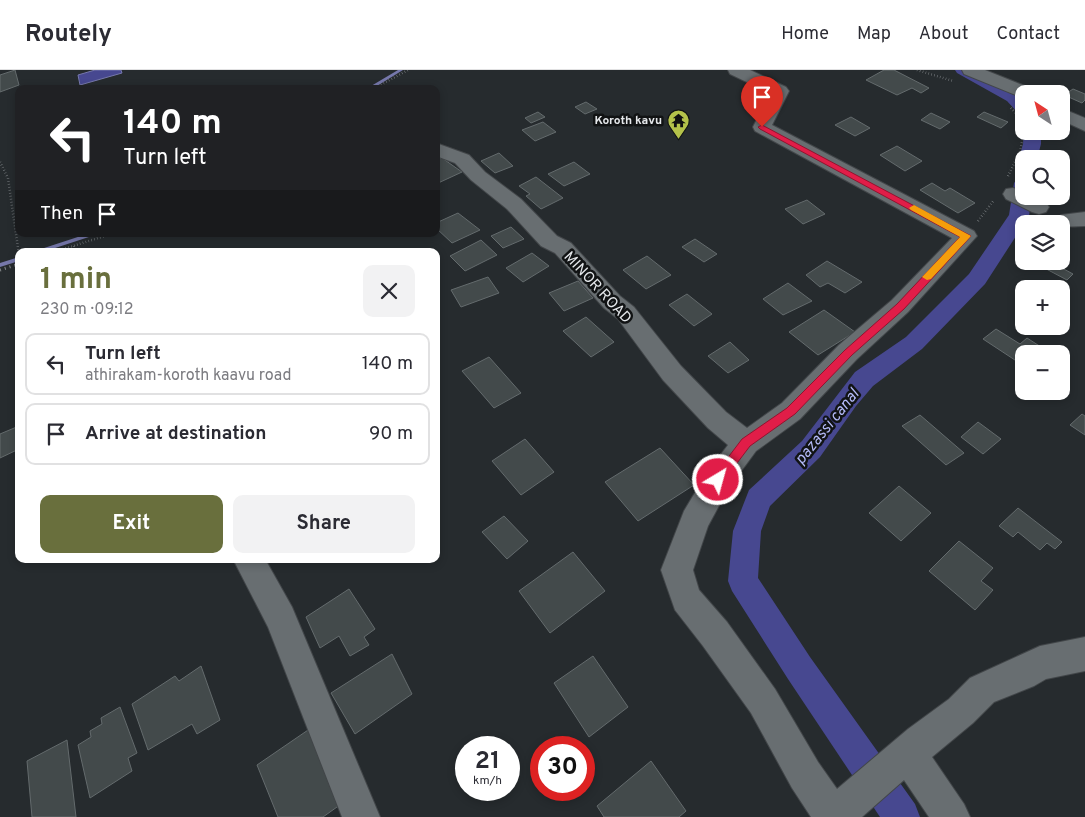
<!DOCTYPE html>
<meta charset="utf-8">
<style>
:root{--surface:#fff;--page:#f2f2f3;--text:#2b2b33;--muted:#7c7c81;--line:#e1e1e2;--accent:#696f3d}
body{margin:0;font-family:Overpass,sans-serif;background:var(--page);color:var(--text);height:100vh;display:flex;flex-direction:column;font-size:19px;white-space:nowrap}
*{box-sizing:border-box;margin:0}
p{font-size:16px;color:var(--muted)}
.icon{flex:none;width:28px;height:28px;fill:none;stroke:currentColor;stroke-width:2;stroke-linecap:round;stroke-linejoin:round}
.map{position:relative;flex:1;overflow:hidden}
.sheet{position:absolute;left:15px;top:178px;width:425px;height:315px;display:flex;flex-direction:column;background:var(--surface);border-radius:10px;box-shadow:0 2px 8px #0003}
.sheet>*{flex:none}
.guide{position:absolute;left:15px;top:15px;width:425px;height:152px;border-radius:10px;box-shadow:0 2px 8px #0003;background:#202124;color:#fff;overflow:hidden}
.needle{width:32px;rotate:324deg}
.controls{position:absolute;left:1015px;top:15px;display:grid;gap:10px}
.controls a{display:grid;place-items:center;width:55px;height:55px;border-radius:10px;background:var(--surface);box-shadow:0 2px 8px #0003;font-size:25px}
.speed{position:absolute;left:455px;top:666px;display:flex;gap:10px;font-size:25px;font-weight:700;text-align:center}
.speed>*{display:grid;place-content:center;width:65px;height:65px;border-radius:50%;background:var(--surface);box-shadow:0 2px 8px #0003;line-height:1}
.speed small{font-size:12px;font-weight:400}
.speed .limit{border:8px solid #d22;background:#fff;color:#111}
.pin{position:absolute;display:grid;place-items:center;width:42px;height:42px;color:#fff;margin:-51px -21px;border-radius:50% 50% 50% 0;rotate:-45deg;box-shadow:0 0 5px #0007}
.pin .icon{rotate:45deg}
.me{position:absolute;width:55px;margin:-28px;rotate:37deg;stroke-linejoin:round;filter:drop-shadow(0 0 4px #0008)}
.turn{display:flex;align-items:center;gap:18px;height:105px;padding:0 25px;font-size:22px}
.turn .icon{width:65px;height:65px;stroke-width:2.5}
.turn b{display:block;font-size:35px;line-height:42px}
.then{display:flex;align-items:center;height:48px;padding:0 25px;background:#0003;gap:10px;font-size:19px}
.round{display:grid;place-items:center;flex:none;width:52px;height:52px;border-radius:10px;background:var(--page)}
.summary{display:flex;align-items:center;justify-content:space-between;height:85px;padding:0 25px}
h1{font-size:30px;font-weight:700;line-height:38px;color:var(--accent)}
.action{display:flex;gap:10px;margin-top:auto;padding:10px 25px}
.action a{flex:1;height:58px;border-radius:10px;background:var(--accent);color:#fff;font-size:20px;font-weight:700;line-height:58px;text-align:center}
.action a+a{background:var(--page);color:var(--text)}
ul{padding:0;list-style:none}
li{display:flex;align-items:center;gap:15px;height:62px;margin:0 10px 8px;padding:0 15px;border:2px solid var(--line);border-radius:10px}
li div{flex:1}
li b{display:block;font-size:19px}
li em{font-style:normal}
header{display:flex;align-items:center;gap:30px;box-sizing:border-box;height:70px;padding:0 25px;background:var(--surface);border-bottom:1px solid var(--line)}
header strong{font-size:24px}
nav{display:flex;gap:28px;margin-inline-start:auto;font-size:18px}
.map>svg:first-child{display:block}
</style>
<header>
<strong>Routely</strong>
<nav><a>Home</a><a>Map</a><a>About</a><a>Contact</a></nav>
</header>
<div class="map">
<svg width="1085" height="747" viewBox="0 0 1085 747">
<rect width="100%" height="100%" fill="#262b2e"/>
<!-- water -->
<path fill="#474890" stroke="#7678ab" d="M95,0h26l1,3 -42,12 -2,-10z"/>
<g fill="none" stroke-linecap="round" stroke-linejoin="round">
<!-- stream -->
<path fill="#7678ab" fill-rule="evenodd" d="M398,0h5l-31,19h-6z
M87,164h9l-1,1 -49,16h-9l1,-1z
M19,187v4l-19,6v-4z"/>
<!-- canal -->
<path fill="#474890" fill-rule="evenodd" d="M955,0h20l44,23 5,6v15l-6,-1 -11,-12 -50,-28z
M1024,60l17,1v13l-4,15h-13v4l-5,-4 4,-15z
M1024,107v19h8l-3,20 -44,68 -63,65 -49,37 -17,20 -36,51 -50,49 -9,25 -3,47 52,79 105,147 5,13h-40l-92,-138 -56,-88 -4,-10 5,-50 16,-41 53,-49 53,-69 51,-35 63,-63 40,-59 5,-32 3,-4z"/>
</g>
<!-- building -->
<path fill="#434a4b" stroke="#646b6d" d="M15,0l4,15 -19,7v-17z
M884,0h10l35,18 -8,5 -9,-5 -15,7 -31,-15z
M1073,19l12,5v6l-3,3 -18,-8z
M586,32l11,7 -12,5 -10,-7z
M538,42l7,5 -14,6 -6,-5z
M984,42l24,10 -7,6 -24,-11z
M931,43l19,9 -10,7 -19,-9z
M851,47l19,11 -15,8 -20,-11z
M543,52l13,10 -21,9 -13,-11z
M897,76l25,15 -17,10 -25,-16z
M499,83l14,13 -18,7 -14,-12z
M442,88l20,14 -26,12v-24z
M574,92l16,12 -26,12 -16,-12z
M536,107l27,21 -22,11 -15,-13 4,-2 -11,-8z
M932,113l13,8 5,-3 25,15 -17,10 -38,-23z
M807,130l18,14 -22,10 -18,-15z
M458,143l22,17 -28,13 -16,-15v-5z
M511,157l13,12 -21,9 -12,-12z
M695,169l22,15 -13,8 -22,-15z
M481,170l16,15 -32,16 -15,-15z
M532,183l17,13 -26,16 -17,-14z
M647,186l24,19 -25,14 -23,-19z
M827,191l35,21 -17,11 -17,-10 -8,4 -14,-12z
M1037,191h12l24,13 -6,6 -32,-17z
M488,207l11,16 -38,14 -10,-17z
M578,211l15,17 -29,13 -15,-18z
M788,213l24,18 -29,14 -20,-16z
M687,224l25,20 -18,12 -25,-21z
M824,240l31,22 -37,23 -29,-23z
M586,247l28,25 -23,15 -28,-26z
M996,259l24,15 7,-6 25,16h-28v12l-41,-27z
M730,272l19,18 -21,13 -20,-17z
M489,287l32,36 -27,15 -32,-37z
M1082,344l3,2v19l-15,-10z
M920,345l44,38 -18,12 -44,-39z
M978,352l23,17 -18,15 -22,-17z
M19,356v23l-19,9v-24z
M525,369l29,33 -33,23 -29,-34z
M660,378l34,37 -56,36 -33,-39z
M899,416l32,27 -30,28 -32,-28z
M1018,438l44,34 -7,7 -8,-6 -7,7 -22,-18 -5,5 -14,-11z
M504,446l24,25 -21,18 -25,-27z
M959,471l34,27 -12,13 12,9 -18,20 -46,-39z
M573,482l32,39 -55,42 -31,-42z
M349,519l26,40 -11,8 5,8 -19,11 -11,-20 -19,12 -14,-31z
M392,584l20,40 -57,40 -24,-41z
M593,586l35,51 -39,30 -35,-54z
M201,596l19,54 -23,14 -5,-10 -44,26 -16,-46 43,-28 4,5z
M120,637l17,46 -9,5 4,13 -42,27 -12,-53 13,-8 -1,-6 12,-7 -1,-6z
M311,658l33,74 -21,15h-45l-21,-52z
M67,670l9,77h-44l-5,-56z
M651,691l35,50 -7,6h-75l-7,-11z"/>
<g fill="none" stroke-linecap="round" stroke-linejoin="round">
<defs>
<path id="minor" d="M728,0h22l36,17 3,4 -17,34 202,106 3,5 -69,76 -51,47 -57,60 -44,32 -28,38 -20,37 -15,44 6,20 28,32 48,67 43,73 19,27 71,-60 41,-30 21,-21 70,-32 45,-9v34l-39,8 -12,7 -40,16 -21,21 -41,34 32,47 6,13h-41l-25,-37 -42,37h-51l-19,-29 -41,-75 -48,-67 -28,-36 -14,-40 23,-59 24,-40 20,-26 -20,-17 -45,-48 -45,-61 -14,-11 -49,-55 -14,-7 -34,-37 -36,-29 -16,-17 -19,-7v-13l33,12 16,17 36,27 36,37 14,7 49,53 14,11 47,59 45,46 21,16 35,-25 57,-58 53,-45 60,-62 -197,-107 -2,-4 17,-34 -40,-19z
M962,0h23l50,20 3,4h-14l-1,4 -59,-24z
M1061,38l24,10v13l-24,-11z
M1013,118l11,3v5c10,0 20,2 25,11l-3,5 -7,2 -7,-2 -26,-13 -3,-5 3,-5z
M1085,142v14c-11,0 -22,3 -28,-6l4,-5z
M233,489h32l27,48 88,210h-38l-74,-190z"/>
</defs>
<!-- minor casing -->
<use href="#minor" stroke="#424649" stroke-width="2"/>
<!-- path-far1 -->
<path stroke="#85898c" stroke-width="2.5" stroke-dasharray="0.5 2.5" stroke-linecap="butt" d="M917,0l36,11
M373,19l35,-19
M1011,38l13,14
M0,92l8,16 11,77
M1008,106l12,-24 4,-21
M978,151l16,-21
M74,176l2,5
M57,181l54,-17"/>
<!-- path -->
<path stroke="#85898c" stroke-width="3" stroke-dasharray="1 4" stroke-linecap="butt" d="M19,184v3
M0,200l19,-6"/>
<!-- minor -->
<use href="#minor" fill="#686e71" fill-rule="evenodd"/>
</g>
<!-- route -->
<path fill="#e11d48" stroke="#92132f" d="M762,55l209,111 -67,73 -52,46 -57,59 -45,32 -28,37 -4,2 -4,-2 -2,-3 2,-4 28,-37 45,-31 58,-58 52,-46 63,-67 -200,-108 -2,-2z"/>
<!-- slow -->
<path fill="#f59e0b" d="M914,135l57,31 -40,43 -4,1 -5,-3 2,-2 36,-38 -49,-27 -2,-2z"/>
<!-- icons -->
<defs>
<symbol id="temple-pin" viewBox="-11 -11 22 30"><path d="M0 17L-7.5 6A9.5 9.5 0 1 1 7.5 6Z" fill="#b4c24a" stroke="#111314"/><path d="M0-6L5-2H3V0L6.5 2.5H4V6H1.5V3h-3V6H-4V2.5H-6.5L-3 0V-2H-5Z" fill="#111"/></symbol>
</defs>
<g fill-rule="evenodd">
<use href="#temple-pin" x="666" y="38" width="25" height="34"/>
</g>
<g text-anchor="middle" stroke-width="5" stroke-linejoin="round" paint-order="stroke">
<!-- far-poi labels -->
<g font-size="12" font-weight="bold" fill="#e5e8eb" stroke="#111314" text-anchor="end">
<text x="662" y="54">Koroth kavu</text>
</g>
<!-- street labels -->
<g font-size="15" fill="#e5e8eb" stroke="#111314">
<text transform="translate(598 217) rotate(47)" y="5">MINOR ROAD</text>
</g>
<!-- water labels -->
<g font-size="16" font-style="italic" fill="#b3b9f7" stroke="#111314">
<text transform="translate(826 356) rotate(-51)" y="6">pazassi canal</text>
</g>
</g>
</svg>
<div class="controls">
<a><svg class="needle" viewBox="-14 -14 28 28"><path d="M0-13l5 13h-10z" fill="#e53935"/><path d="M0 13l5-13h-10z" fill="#7c7c81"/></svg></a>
<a><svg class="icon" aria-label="search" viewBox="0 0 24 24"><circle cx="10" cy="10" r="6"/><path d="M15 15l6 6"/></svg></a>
<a><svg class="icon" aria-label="layers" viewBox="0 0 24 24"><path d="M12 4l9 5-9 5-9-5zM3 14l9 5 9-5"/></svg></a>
<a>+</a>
<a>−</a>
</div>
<div class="speed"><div>21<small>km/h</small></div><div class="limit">30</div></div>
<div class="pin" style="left:762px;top:57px;background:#d93025"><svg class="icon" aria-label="arrive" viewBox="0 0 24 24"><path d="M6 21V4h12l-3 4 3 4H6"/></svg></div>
<svg class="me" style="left:718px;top:410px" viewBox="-20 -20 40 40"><circle r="17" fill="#e11d48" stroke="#fff" stroke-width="3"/><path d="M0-11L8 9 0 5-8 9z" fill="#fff"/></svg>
<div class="guide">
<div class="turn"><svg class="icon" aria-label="left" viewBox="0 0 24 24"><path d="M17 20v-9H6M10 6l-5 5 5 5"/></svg><div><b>140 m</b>Turn left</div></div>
<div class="then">Then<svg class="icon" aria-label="arrive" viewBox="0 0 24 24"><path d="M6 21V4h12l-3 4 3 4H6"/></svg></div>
</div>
<section class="sheet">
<div class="summary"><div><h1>1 min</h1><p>230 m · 09:12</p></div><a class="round"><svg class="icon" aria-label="close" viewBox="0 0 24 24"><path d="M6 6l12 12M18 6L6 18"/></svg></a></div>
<ul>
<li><svg class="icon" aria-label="left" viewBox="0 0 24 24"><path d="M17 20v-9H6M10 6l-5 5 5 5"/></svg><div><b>Turn left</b><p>athirakam-koroth kaavu road</p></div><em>140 m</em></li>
<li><svg class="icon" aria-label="arrive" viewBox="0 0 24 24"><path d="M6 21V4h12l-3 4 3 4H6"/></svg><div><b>Arrive at destination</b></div><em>90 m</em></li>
</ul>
<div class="action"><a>Exit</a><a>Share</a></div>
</section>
</div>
